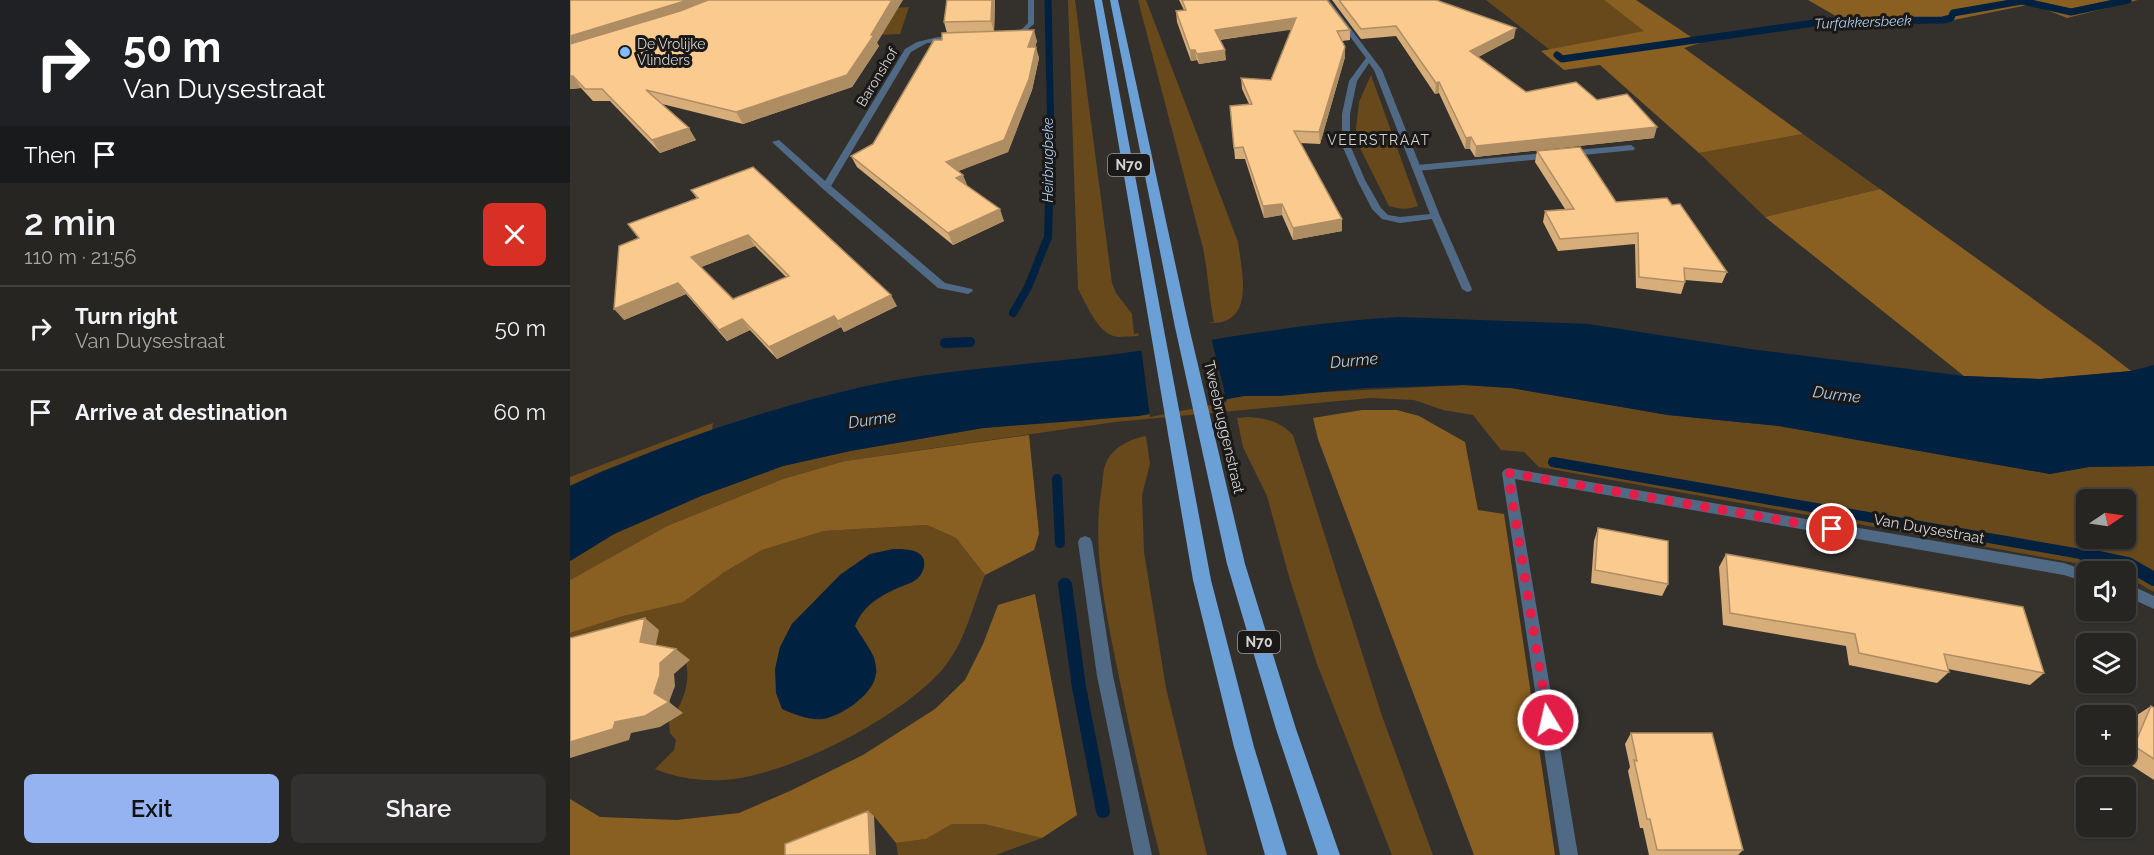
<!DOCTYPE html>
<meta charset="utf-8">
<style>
:root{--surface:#272522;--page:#33312f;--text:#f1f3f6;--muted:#a4a5a5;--line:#434240;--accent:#95b2f1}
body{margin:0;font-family:Raleway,sans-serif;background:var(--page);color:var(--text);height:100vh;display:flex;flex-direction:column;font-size:22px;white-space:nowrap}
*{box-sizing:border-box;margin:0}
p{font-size:20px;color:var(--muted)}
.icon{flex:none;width:33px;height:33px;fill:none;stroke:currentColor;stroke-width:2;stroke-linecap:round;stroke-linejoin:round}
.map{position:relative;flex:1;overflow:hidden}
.sheet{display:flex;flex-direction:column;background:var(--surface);width:570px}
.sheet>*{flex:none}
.hud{background:#202124;color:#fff;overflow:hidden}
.needle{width:39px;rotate:77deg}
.buttons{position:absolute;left:1506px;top:489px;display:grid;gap:12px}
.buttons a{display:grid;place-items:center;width:60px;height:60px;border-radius:9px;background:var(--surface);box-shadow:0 2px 4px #0004,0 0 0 2px var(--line);font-size:30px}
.pin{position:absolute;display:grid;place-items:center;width:51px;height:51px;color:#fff;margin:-26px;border:3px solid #fff;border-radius:50%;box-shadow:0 2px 6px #0007}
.me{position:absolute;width:66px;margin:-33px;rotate:351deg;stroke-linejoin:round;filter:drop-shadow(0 0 4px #0008)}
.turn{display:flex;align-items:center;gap:21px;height:126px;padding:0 24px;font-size:27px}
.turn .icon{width:78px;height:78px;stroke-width:2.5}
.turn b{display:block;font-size:42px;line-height:51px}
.then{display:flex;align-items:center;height:57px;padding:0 24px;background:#0003;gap:12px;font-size:22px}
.round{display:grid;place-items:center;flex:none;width:63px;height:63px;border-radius:9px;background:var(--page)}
.overview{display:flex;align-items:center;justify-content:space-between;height:102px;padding:0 24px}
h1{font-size:36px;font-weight:600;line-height:45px}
.action{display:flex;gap:12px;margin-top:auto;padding:12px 24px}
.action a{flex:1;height:69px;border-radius:9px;background:var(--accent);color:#111;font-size:24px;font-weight:600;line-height:69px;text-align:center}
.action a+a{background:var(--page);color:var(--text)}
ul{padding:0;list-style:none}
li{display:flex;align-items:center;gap:18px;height:84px;padding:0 24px;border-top:2px solid var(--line)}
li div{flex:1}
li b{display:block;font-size:22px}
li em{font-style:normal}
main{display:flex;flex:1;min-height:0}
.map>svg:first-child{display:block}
</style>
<main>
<section class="sheet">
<div class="hud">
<div class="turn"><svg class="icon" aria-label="right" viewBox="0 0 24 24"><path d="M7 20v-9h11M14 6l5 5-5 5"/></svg><div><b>50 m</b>Van Duysestraat</div></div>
<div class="then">Then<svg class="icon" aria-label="arrive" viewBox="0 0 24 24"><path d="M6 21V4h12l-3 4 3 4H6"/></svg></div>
</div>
<div class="overview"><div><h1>2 min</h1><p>110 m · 21:56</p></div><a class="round" style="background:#d93025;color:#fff"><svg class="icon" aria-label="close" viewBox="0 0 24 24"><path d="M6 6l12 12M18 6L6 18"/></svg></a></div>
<ul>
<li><svg class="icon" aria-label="right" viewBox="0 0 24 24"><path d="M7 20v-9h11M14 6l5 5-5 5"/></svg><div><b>Turn right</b><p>Van Duysestraat</p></div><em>50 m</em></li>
<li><svg class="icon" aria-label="arrive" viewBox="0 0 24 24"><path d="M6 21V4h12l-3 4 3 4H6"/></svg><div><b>Arrive at destination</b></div><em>60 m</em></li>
</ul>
<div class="action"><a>Exit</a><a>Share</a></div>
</section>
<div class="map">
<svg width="1584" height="855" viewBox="0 0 1584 855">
<rect width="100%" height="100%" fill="#34312d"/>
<!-- green -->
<path fill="#68491c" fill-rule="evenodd" d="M498,0h7l37,283 4,10 16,21 2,20 5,-1 -1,3c-7,0 -14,1 -20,1 -20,-2 -31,-32 -40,-48z
M568,0h8l92,242c4,31 18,84 -30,81l6,-1c-5,-25 -6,-49 -11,-74z
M916,0h118l41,31 -95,19z
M339,7l-9,27 -71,3 41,-27z
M801,75l47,131c-11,4 -18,3 -29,0l-34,-68 4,-36z
M1233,134l77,55 -115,28 -66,-64z
M895,385l46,3 157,27 111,11 271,48 39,-7 65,-1v126l-28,-16v-4l-587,-105 -15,-15 -23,-2 -28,-35 -30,-5 -29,-10 -44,-2 -255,24 -270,39 -62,18 -116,47 -97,54v-19l44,-27 87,-38 82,-30 67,-15 133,-23 75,-7h23l163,-25zM1516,500h40v38h-40z
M677,417c19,1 32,4 46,18l89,281 51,139h-41l-75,-191 -27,-84 -23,-84 -24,-49 -6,-29z
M143,423l-1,8 -110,40 -32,15v-9z
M576,436l4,28 -8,31 2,57 22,136 41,167h-47c-16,-61 -30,-122 -42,-183 -12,-60 -27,-125 -16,-186 1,-7 1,-17 4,-23 7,-16 24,-24 40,-27z
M357,525l29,13 29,37c-13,33 -20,68 -43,95 -42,48 -156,107 -220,110 -23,1 -46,-2 -67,-11l19,-19 2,-10 -6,-7 -1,-11c13,-16 22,-39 17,-59l-33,-2 5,-31 -88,37v-34l53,-17 100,-43 39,-23 62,-19zM271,574l49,17c-16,10 -27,17 -35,35l19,31 3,16 -97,-26 12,-23z
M382,824h32l58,14 -46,17h-98l-2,-12 30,-4z"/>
<!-- forest -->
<path fill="#8a6022" d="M1034,0h32l64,43 -16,5 119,86 -104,19 -99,-88 -36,5 -23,-19 103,-20z
M1238,0h330l-71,18 -35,-14 -88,18 -96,1z
M1310,189l220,158 31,24 -91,8 -76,-3 -199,-159z
M792,410h35l22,6 46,26 13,68 26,4 51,341h-81l-156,-416 -5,-21z
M459,435l10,99 -5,16 -49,25 -29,-37 -29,-13 -103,6 -62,19 -39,23 -40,29 -60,14 -53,17v-53l97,-54 116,-47 62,-18z
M465,594l42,221 -35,23 -58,-14h-32l-26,15 -30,4 -22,-27 -82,39h-222v-56l30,18 77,3 62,-7 51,-22 73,-36 72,-46 30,-29 18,-36 15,-39z"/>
<!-- water -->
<path fill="#002140" d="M830,317l188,7 162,25 214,27 76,3 91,-8 23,-6v101l-65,1 -39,7 -271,-48 -111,-11 -157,-27 -47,-3 -99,3 -85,8h-36l-105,20 -156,12 -133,23 -67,15 -82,30 -87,38 -44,27v-75c94,-43 195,-77 296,-100 82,-18 167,-21 251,-32 94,-13 188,-32 283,-37z
M323,549c13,0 34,0 31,18 -1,4 -4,10 -7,12 -5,4 -12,6 -17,8 -21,9 -37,18 -45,39 8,15 22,28 21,46 0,21 -34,44 -53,47 -13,2 -29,-5 -41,-10l-6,-16 -1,-24 5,-22 12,-23 49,-50 29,-20z"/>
<!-- pier -->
<path fill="#34312d" d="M641,337l16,65 -77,15 -9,-70z"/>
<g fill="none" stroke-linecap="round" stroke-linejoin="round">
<!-- stream-far3 -->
<path stroke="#002140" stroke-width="7" d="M478,0l3,142
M987,55l5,4 266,-38 115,-1 8,-2 2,-5 69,-12 49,11 57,-12"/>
<!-- stream-far2 -->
<path stroke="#002140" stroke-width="8" d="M443,313l15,-26 20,-50 3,-97"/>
<!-- stream-far1 -->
<path stroke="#002140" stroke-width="10" d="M375,343l25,-1
M983,462l539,94
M487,479l3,64"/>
<!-- stream -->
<path stroke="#002140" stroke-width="14" d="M1515,555l43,9 26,15
M495,585l14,102 24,124"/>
<!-- lane -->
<path fill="#506a85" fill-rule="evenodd" d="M1061,145l4,3 -1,2 -217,21 -4,-3 4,-3z"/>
<!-- street -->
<path fill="#506a85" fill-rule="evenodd" d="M458,0h6v24l-8,7 -19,5v-2l15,-5 6,-6z
M753,0h6l53,70 58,146 32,73 -1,2 -4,1 -5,-3 -30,-70 -32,4 -18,-4 -10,-10 -15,-29 -15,-35v-31l7,-33 17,-23zM799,63l5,7 56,144 -30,3 -12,-2 -7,-7 -16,-28 -15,-35v-31l7,-33z
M368,37l20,-1 3,2 -3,2 -31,3 -16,9 -80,134 114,97 27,6 1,2 -5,3 -30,-6 -115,-99 -51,-47 7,-2 46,41 80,-132 12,-7z
M938,468l556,95 26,9h-4v10l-22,-7 -549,-96 63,376h-18l-58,-382 2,-3z
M515,536l5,2 2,4 21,134 39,179h-18l-37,-179 -19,-134 2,-4z
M1556,583l28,13v13l-28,-13z"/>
<!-- primary -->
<path fill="#6ba0d7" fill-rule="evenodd" d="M524,0h8l109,580 43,167 33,108h-22l-31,-108 -41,-167z
M540,0h8l71,327 56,237 51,165 44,126h-22l-42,-126 -49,-165 -52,-237z"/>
</g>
<!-- wall -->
<path fill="#d7ae7a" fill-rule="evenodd" d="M0,0l307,43 2,3 -27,41 -109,37 -81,-20 34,36 -36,13 -50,-52h-17l-12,-13 -11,1z
M377,0h48l-1,32 43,9 -2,6 4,11 -7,32 -24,62 -50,19 9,15 37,35 -51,24 -96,-78 -6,-11 22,-12 69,-104 5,-7 -3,-11z
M609,0h148l23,30v10l-8,1 3,16 -25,87 -20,-1 42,76v12l-49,9 -11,-25 -18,3 -19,-59h-10l-1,-11 15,-44 -7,-15 -1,-11 30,2 21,-51 -72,11 6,20 -27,4 -2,-4 -6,1 -14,-39 -1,-11 8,-1z
M762,0h104l78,38 -36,19 48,35 71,8 57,38 -179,19 -5,-8h-5l-26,-56 -4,1 -39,-58 -35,3z
M967,151l190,121 -5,11 -37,-3v2l-4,12 -45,-6 -1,-44 -77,7 -15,-29 2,-11 20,-2 -30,-47z
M121,190l206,116 -53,26 -3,-5 -64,32 -27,-29 -23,11 -41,-47 -62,26 14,-82 -10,-14 69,-25zM185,246l31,31 -53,22 -32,-32z
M1028,528l70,56 -6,12 -71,-13 3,-42z
M1156,554l318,119 -14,12 -82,-16 1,3 -12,11 -88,-18 -3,-19 -123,-21 -4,-58z
M1581,706l3,2v72l-37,-24 1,-2h8v-18l8,-19z
M1061,733l112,117 -5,5h-89l-6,-27h-3l-12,-57 2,-4 -5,-23z"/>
<!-- shaded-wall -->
<path fill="#af8d63" d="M118,0h36l-154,50v-14z
M322,0h11l-26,43 2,3 -27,41 -109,37 -7,-12 135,-77z
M422,0h3l-1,32 -3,-11z
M726,18l1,11 -81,11 -1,-10z
M946,28l-2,10 -45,24 1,-11z
M464,30l3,11 -6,17 -3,-11z
M466,47l3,11 -7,32 -24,62 -57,22 -5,-12z
M775,47v10l-25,87 -1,-12z
M620,50h5l2,10 -6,1z
M655,50l1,10 -27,4 -2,-10z
M0,76h3l8,12 -11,1z
M869,82v11l-4,1 1,-11z
M1087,127l-3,11 -179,19 1,-11z
M119,128l7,12 -36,13 -8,-13z
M901,137l-1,12h-5l1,-11z
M393,175l5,12 -12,-9z
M712,204v11l-18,3 -1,-12z
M430,209l4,12 -51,24 -5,-12z
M772,219v12l-49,9v-12z
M178,235l7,11 -56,22 -8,-11z
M108,283l8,11 -62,26 -10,-11z
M321,295l6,11 -53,26 -6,-11z
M264,316l7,11 -64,32 -8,-12z
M172,319l8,11 -23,11 -8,-11z
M75,618l14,12 -5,24 -14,-12z
M106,649l14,11 -16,14 1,12 -6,16 14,11 -23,14 -29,6 -2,7 -59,18v-16l45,-20 39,-29 6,-30z
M298,811l6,5 2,39h-6z"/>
<!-- building -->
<path fill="#faca8e" stroke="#af8d63" stroke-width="1.5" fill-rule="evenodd" d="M0,0h118l-118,36z
M138,0h184l-21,35h3l-27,40 -111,37 -90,-22 43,38 -37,12 -50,-51h-17l-12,-13h-3v-32l110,-33z
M377,0h45l-1,21 -47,1z
M612,0h145l23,30 -13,1 8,16 -26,85 -25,-1 48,88 -49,9 -11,-24 -19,2 -20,-59 -9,1 -4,-42 22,-2 -11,-26 30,2 25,-62 -81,12 10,20 -28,4 -2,-4h-5l-14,-39 10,-1z
M769,0h97l80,28 -46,23 56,41 50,-10 21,18 30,-6 30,33 -181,19 -5,-9 -5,1 -27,-56 -3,1 -40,-57 -35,3z
M464,30l-6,17h8l-7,32 -25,61 -58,22 17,13 -7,3 44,31 -52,24 -97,-77 22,-12 61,-104h8v-7z
M1010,147l36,55 51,-4 5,7 8,-1 47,68 -43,-4 1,14 -46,-5 -1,-44 -78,6 -15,-28 29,-2 -37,-58z
M183,167l138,128 -53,26 -4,-5 -65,31 -27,-28 -23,11 -41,-47 -64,26 5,-63 20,-8 -11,-14 70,-26 -7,-8zM178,235l41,41 -56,23 -42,-42z
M1028,528l70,13v43l-73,-14z
M1156,554l297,53 21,66 -100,-19 5,18 -90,-19 -4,-19 -125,-21z
M75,618l-5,24 36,7 -16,14v12l-6,18 15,9 -24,14 -30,6 -2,7 -43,13v-104z
M1581,706l3,2v51l-20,-13z
M1061,733h81l31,117h-86l-7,-31h-3l-13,-59 3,1z
M298,811l2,44h-85v-11z"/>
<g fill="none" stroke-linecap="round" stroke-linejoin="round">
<!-- route -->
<path stroke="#e11d48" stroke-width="10" stroke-dasharray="0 18" d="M978,720l-40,-247 324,56"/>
</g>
<!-- markers -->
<circle fill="#82bcfa" stroke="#1a1918" stroke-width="2" cx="55" cy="52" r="6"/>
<g text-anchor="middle" stroke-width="6" stroke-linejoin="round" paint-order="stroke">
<!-- far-water labels -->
<g font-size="14" font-style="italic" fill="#adcdef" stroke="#1a1918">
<text transform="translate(1293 22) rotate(-2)" y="5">Turfakkersbeek</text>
<text transform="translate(478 160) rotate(-90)" y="5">Heirbrugbeke</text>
</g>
<!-- far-poi labels -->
<g font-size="14" fill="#d4d2d0" stroke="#1a1918" text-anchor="start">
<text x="67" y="49">De Vrolijke<tspan x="67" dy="16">Vlinders</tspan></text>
</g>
<!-- far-street labels -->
<g font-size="14" fill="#d4d2d0" stroke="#1a1918">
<text transform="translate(307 77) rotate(-59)" y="5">Baronshof</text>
</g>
<!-- far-neighbourhood labels -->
<g font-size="14" letter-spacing="1.5" fill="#d4d2d0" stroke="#1a1918">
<text x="809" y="145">VEERSTRAAT</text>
</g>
<!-- shield labels -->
<g fill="#1a1918" stroke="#9c9a99" stroke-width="1.5">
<rect x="538" y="154" width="42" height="22" rx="4.5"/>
<rect x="668" y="631" width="42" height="22" rx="4.5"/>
</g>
<g font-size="14" font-weight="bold" fill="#d4d2d0">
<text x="559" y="170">N70</text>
<text x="689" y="647">N70</text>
</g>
<!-- street labels -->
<g font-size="15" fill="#d4d2d0" stroke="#1a1918">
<text transform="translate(654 427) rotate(77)" y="5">Tweebruggenstraat</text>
<text transform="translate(1359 529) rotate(10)" y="5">Van Duysestraat</text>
</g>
<!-- water labels -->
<g font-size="16" font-style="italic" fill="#adcdef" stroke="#1a1918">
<text transform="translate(784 360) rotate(-5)" y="6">Durme</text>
<text transform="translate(1267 394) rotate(7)" y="6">Durme</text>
<text transform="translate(302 419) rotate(-8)" y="6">Durme</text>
</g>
</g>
</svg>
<div class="buttons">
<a><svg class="needle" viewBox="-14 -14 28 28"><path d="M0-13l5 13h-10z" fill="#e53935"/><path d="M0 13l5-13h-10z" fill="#a4a5a5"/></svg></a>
<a><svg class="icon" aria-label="sound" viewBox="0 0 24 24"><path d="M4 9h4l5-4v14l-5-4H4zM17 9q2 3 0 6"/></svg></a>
<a><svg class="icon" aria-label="layers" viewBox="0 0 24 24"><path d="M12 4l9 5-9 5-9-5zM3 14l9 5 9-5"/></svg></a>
<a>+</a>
<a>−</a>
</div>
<div class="pin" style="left:1262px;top:529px;background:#d93025"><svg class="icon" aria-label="arrive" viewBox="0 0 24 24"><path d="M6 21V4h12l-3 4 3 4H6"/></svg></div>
<svg class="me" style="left:978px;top:720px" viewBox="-20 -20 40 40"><circle r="17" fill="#e11d48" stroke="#fff" stroke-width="3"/><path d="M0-11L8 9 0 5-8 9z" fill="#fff"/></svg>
</div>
</main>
